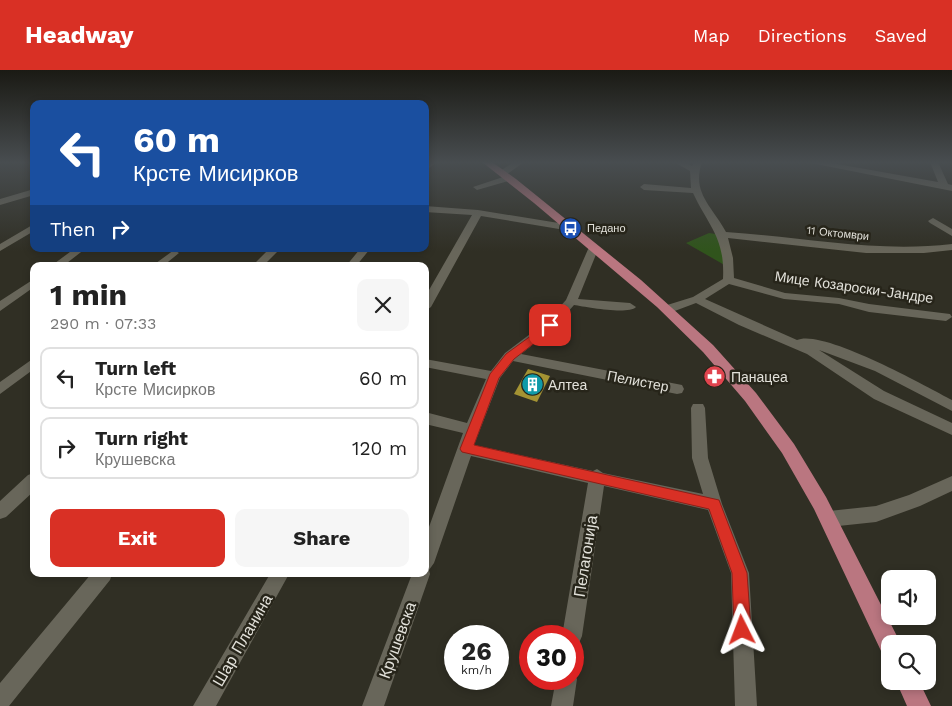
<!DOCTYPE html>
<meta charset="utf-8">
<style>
:root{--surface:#fff;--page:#f6f6f6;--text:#222;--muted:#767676;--line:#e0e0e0;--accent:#d93025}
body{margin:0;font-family:"Work Sans",sans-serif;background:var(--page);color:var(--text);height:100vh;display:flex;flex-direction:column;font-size:19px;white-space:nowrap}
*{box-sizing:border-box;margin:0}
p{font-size:16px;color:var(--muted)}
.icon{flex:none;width:28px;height:28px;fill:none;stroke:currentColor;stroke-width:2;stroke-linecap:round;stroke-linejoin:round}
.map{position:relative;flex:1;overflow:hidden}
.side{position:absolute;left:30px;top:192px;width:399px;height:315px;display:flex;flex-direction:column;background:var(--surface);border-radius:10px;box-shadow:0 2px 8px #0003}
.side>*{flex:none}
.guide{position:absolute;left:30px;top:30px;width:399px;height:152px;border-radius:10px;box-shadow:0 2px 8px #0003;background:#1a4fa0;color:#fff;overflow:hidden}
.buttons{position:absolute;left:881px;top:500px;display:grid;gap:10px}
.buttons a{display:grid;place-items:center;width:55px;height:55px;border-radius:10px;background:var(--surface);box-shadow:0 2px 8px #0003;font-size:25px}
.speed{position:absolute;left:444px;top:555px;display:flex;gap:10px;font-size:25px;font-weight:700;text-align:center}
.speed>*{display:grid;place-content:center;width:65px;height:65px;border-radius:50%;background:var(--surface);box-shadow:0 2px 8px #0003;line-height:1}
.speed small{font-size:12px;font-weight:400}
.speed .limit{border:8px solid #d22;background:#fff;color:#111}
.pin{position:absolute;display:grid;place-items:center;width:42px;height:42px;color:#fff;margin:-21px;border-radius:10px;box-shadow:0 2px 8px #0006}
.me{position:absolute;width:55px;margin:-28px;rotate:357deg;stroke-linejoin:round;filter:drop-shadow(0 0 4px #0008)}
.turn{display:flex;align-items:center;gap:18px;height:105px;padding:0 20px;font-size:22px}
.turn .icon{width:65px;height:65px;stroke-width:2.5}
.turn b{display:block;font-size:35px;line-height:42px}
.then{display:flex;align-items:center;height:48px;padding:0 20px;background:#0003;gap:10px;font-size:19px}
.round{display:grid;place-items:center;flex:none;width:52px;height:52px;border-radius:10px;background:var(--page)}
.headline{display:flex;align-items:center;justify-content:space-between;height:85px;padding:0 20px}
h1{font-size:30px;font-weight:700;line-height:38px}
.action{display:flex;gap:10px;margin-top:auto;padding:10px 20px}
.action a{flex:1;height:58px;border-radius:10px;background:var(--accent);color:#fff;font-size:20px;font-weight:700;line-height:58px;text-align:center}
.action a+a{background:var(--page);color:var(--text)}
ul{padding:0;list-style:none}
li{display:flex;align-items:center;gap:15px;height:62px;margin:0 10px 8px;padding:0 10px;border:2px solid var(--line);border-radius:10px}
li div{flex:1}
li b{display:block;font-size:19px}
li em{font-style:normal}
header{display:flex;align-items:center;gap:30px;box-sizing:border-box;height:70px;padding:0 25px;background:var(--accent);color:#fff}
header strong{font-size:24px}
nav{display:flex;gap:28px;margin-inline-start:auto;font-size:18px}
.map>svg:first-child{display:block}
</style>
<header>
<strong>Headway</strong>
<nav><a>Map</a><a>Directions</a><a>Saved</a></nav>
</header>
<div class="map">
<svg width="952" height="636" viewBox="0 0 952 636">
<rect width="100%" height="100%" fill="#302f24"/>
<!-- green -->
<path fill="#30541c" d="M709,163l13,2 6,32 -42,-24z"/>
<!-- building -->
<path fill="#a49333" d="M528,299l22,7 -13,26 -23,-8z"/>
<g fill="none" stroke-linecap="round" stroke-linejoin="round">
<!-- minor -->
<path fill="#68665a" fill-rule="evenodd" d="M428,92h9l-12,9v-6z
M514,92h10l-18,13h-6v-4z
M674,92h11l7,4 2,-4h8c-11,31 11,45 24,70 76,5 150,21 226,12v6l-28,3h-58l-138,-15 5,20 1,20 51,15 54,5 30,6 81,10 2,3 -6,4 -77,-9 -30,-8 -55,-5 -55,-15 -24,15 92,41c25,-12 129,46 155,60v11l-77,-40 -56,-21 65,41 68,32v12l-78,-36 -67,-45 -68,-29 -43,-22 -24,9h-8l-2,-3 2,-3 29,-9 30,-18c2,-42 -14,-52 -30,-86l-49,-3 -4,-3 4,-3 47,4 -1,-17z
M806,92h20l112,20 -8,-20h8l10,22 4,1v6z
M509,105l4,3 -1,2 -35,10 -4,-3z
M34,119v6l-34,10v-6z
M425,136l53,4 93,15 5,3 -5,3 -90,-15 -50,91 -6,4v-14l47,-82 -47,-3z
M933,148l19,11v7l-22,-13 -2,-2z
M34,154v7l-34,20v-7z
M594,174l5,3 -21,52 52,4 6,4c-8,8 -50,0 -62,-2l-20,23 -33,26 156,30 5,1 2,4 -2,4 -5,1 -164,-33 -13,17 -26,67 119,26 4,-2 6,4 100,21 -11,-36 -1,-50 2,-4h10l2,4 3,50 14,46 27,69 8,133h-22l-4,-133 -23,-63 -104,-24 -22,150 -3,7 -7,3v-10h-10l26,-153 -117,-27 -37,107 -5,7 1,4 -46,132h-22l50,-132h13v-36l38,-105 -38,-9v-12l42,11 19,-44 -61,-12v-8l66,12 14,-18 41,-31 20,-22 23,-53z
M74,179h11l-22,17h-12z
M269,179h11l-17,17h-11z
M360,179h10l-14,17h-10z
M174,180l5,3 -16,13h-11z
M34,209v8l-34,24v-10z
M34,288v11l-34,25v-12z
M34,403v18l-28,26 -6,2v-18l28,-26z
M952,406v15l-32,15 -44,16 -47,5 -6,-3 -3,-5 3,-5 6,-3 47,-5 33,-11z
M91,504h21l-2,6 -101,126h-9v-23z
M270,504h19l-73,132h-23z
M572,601l5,8 -4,27h-22l5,-27h16z"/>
<!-- major -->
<path fill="#ba7680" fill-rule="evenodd" d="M482,92h10l24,17 125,101 72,65 43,48 38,51 32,53 75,147h-11v12l-8,-3 -68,-144 -32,-56 -37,-52 -42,-49 -46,-45 -123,-104z
M896,611h23l12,25h-24z"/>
</g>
<!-- sky -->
<linearGradient id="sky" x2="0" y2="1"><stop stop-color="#1a1a14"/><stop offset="0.51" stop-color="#484d50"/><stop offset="1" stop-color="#484d50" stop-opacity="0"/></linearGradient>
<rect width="952" height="181" fill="url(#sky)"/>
<!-- route -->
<path fill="#d93025" stroke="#8d1f18" d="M550,252l5,3 -1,3 -40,31 -15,19 -25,67 245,55 28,73 4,57 -3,6 -6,2 -5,-2 -3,-6 -2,-57 -23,-64 -247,-57 -2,-3 30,-75 16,-20z"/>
<!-- icons -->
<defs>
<symbol id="bus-disc" viewBox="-11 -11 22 22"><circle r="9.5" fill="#1a4fb4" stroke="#27251a"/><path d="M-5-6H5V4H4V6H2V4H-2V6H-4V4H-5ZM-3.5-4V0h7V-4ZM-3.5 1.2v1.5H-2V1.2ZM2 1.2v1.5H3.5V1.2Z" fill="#fff"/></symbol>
<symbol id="pharmacy-disc" viewBox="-11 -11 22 22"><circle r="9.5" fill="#e0444e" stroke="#27251a"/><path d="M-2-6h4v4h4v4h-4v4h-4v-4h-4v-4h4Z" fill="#fff"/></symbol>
<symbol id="building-disc" viewBox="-11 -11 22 22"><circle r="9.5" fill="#0f9aa8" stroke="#27251a"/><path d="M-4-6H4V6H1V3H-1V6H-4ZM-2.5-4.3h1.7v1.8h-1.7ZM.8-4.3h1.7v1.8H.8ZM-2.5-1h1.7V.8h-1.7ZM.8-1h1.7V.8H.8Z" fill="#fff"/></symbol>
</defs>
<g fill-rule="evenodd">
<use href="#bus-disc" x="558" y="146" width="25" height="25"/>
<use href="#pharmacy-disc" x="702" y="294" width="25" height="25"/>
<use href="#building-disc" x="520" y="302" width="25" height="25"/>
</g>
<g text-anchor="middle" stroke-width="5" stroke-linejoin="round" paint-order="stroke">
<!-- far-poi labels -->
<g font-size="11" fill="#e2e1da" stroke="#27251a" text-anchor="start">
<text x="587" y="162">Педано</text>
</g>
<!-- far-street labels -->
<g font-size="11" fill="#e2e1da" stroke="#27251a">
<text transform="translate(838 163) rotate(6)" y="4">11 Октомври</text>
</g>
<!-- street labels -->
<g font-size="14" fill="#e2e1da" stroke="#27251a">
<text transform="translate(854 217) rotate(8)" y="5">Мице Козароски-Јандре</text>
<text transform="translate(638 311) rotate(11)" y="5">Пелистер</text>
</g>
<!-- poi labels -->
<g font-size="14" fill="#e2e1da" stroke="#27251a" text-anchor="start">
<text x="731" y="312">Панацеа</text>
<text x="548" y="320">Алтеа</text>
</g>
<!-- near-street labels -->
<g font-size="16" fill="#e2e1da" stroke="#27251a">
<text transform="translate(585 486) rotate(-81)" y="6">Пелагонија</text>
<text transform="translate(242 570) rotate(-60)" y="6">Шар Планина</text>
<text transform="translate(397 570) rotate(-70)" y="6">Крушевска</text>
</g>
</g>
</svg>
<div class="buttons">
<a><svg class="icon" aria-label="sound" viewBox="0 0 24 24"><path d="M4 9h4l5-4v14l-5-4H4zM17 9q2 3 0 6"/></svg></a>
<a><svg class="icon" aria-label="search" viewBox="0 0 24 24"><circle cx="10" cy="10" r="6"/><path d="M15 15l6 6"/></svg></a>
</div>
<div class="speed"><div>26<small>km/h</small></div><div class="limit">30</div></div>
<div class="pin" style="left:550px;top:255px;background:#d93025"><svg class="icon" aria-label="arrive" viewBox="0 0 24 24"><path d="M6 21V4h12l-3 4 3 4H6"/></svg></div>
<svg class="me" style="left:742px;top:560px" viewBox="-20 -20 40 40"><path d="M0-17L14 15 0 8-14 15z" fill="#d93025" stroke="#fff" stroke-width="4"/></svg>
<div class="guide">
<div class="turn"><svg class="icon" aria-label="left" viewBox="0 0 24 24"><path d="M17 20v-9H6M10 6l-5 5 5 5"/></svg><div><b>60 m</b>Крсте Мисирков</div></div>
<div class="then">Then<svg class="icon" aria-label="right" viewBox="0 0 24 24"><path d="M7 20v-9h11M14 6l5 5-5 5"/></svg></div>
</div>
<section class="side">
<div class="headline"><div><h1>1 min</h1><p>290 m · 07:33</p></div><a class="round"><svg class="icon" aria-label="close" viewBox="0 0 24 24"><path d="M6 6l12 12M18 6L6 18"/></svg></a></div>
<ul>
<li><svg class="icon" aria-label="left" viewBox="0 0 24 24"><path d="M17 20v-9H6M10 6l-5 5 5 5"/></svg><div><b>Turn left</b><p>Крсте Мисирков</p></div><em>60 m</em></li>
<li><svg class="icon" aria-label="right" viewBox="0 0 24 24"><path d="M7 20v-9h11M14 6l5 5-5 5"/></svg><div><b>Turn right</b><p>Крушевска</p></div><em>120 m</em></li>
</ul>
<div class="action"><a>Exit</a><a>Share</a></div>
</section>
</div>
